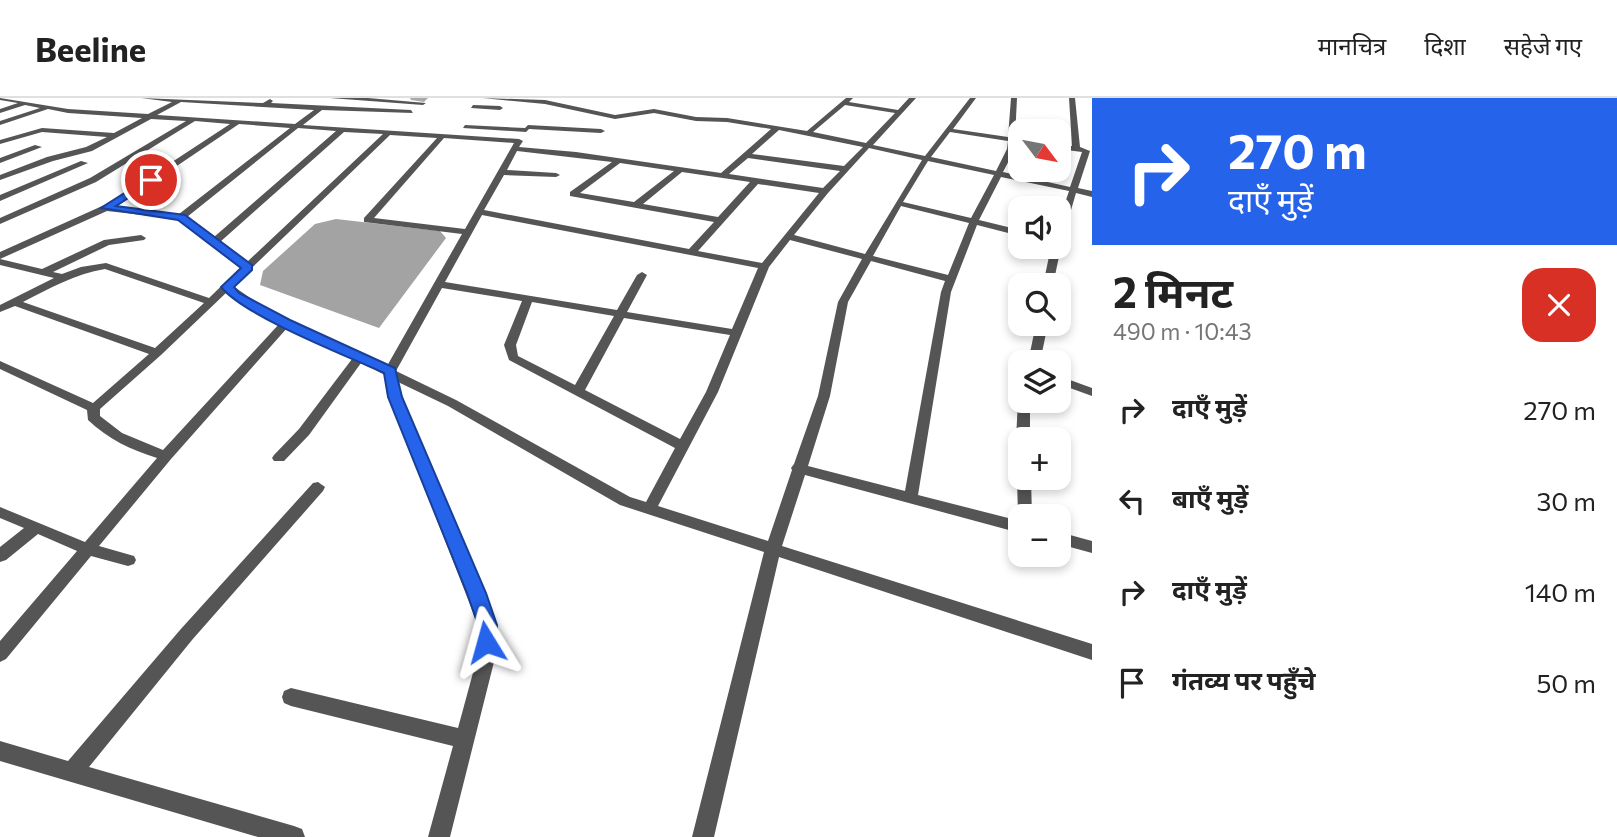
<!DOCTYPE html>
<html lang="hi">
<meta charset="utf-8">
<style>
:root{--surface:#fff;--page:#f6f6f6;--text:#222;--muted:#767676;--line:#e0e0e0}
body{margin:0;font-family:Commissioner,"Noto Sans Devanagari",sans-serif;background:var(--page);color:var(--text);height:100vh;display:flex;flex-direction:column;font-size:26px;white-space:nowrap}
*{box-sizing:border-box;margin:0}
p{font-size:23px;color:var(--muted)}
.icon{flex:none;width:38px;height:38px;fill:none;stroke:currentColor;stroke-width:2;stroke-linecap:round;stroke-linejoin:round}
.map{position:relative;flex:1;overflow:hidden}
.panel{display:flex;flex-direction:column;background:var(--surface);width:525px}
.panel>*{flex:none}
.guide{background:#2563eb;color:#fff;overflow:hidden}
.needle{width:46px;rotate:122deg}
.buttons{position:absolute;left:1008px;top:21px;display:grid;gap:14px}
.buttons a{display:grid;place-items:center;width:63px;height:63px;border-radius:14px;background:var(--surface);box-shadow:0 4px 10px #0003;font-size:35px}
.pin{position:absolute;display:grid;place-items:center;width:60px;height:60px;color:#fff;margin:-30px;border:4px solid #fff;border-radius:50%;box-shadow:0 2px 7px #0007}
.me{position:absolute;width:77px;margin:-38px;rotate:352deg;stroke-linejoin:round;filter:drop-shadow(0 0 5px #0008)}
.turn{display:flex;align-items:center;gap:24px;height:147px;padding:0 21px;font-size:32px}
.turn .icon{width:91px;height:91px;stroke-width:2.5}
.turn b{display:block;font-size:49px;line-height:60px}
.round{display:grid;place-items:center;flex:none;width:74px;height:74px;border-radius:21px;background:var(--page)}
.overview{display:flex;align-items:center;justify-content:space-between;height:119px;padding:0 21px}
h1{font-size:42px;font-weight:700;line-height:52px}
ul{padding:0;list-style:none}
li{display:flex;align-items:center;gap:21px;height:91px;padding:0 21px}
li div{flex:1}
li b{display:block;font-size:26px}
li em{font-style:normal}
header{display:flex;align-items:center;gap:42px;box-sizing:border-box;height:98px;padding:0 35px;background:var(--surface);border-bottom:2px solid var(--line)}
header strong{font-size:33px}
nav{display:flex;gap:38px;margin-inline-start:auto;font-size:24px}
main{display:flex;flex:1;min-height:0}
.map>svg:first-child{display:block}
</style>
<header>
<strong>Beeline</strong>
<nav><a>मानचित्र</a><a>दिशा</a><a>सहेजे गए</a></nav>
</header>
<main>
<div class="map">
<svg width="1092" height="739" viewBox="0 0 1092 739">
<rect width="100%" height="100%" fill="#fff"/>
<!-- water -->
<path fill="#a3a3a3" d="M336,121l104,12 6,7 -67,90 -119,-43 3,-14 52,-47z"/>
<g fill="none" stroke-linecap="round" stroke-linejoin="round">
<!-- street -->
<path fill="#555" fill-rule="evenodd" d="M0,0l68,11 80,5 24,-12 -31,-4 122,5 7,-4 3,2 -2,2 140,7 2,3 -91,-3 -19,15 216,14 4,2 -4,6 57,5 145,21 50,-44 -44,-7 -31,-1 -42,-8 -39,6 -70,-15 -63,-6 63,2 70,15 39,-6 42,8 31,1 80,13 39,-33h7l-4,4 49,8 11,-12h7l-43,47 52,11 45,-58h6l-23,31 55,8 3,-39h6l-2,40 5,1v4h-5v6l-12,23 67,15 12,-35 -23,-3v-4l13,1 -3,-48h6l5,49 10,4 -12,37 14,3v6l-16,-4 -12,41 -5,3v-16l10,-30 -68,-14 -22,43 41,10v6l-43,-11 -26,67 -33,203 102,26v12l-215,-58 -23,71 310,98v16l-313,-103 -65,280h-22l72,-285 -144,-47 -172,-99 -50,-24 3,15 95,228 -1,33 -45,179h-22l25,-91 -162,-40 -7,-3 -2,-6 2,-6 7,-3 167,40 19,-70 1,-33 -89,-228 -4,-22 -24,-12 -52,72 -25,26h-10l-2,-3 2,-3 25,-26 53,-70 -64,-32 -117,132 -72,87 35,10 2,4 -2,4 -6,2 -37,-10 -85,103 -6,3v-21l77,-90 -39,-17 -32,26 -6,2v-15l24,-19 -24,-10v-11l85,35 72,-84c-26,-8 -49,-19 -69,-38l-1,-10 -87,-41v-8l93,42 56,-49 -134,-48 -15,6v-7l54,-27 -54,-13v-6l42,10 62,-29 37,-5 5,3 -2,2 -35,5 -56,27 9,2 19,-7 25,-4 103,35 32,-31 -63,-48 -71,-8 -107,48v-7l111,-50 119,-78 -35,-3 -99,61 -96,42v-6l90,-40 96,-57 -35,-2 -59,32 -39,10 -53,19v-5l47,-18 39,-10 21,-10 -65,-5 -42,12v-4l42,-12 72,5 28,-15 -74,-5 -20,-4 -48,16v-4l40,-13 -15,-3 -25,8v-4l18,-6 -18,-3zM181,4l133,8 -19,14 -138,-9zM845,7l50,8 -29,30 -53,-11zM239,26l51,4 -111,86 -63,-7zM298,30l38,3 -122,106 -27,-20zM779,32l84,17 -19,19 -92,-12zM344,34l39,2 -136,128 -27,-20zM950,34l58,9 -1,8 -11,22 -65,-14zM390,37l47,3 -73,80v4l98,12 -75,132 -124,-59 -30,-21zM444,40l70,5 -49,86 -91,-11zM869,50l53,12 -57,94 -71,-19 34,-42zM517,53l95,11 -42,30v4l144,26 -25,27 -205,-39 20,-35 52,2 4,-2 -4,-2 -49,-3zM748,60l92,13 -17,17 -94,-14zM928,63l66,14 -23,43 -68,-16zM620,65l54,8 -40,31 -54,-9zM682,74l68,10 -32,35 -75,-13zM758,86l61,9 -57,70 -64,-12zM901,108l68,17 -21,52 -75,-19zM482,117l276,53 -26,61 -105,-17 20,-37 -5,-3 -5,3 -20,35 -172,-28zM790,142l72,19 -24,43 -20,94 -24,68 -3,4 1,2 -24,71 -110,-35 60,-114 51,-125zM871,163l74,20 -4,11 -36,199 -97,-25 22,-70 18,-94zM105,171l99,34 -49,45 -132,-46c27,-14 52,-28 82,-33zM442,190l80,13 -18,44 5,15 166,88 -29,54 -16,-5 -174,-97 -60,-29zM227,194l28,19 25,12 -117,127 -41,-17 -22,-17v-7l61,-54zM532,204l82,14 -39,69 -57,-29 -2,-11zM624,220l106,17 -24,57 -26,47 -95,-49z
M330,0h38l58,5 -3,2z
M473,7l27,1 3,2 -3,2 -29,-2z
M465,27l60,3 3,-3 73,4 4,2 -4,2 -72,-4 -3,3 -63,-4z
M35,47l7,2 -42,16v-5z
M81,63l7,2 -88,38v-6z
M1059,147l2,2 -8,38h-10l8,-38h8z
M1036,226h12l-8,38h-12z
M1059,278l33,12v8l-33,-12z
M1020,300v3h10v38h-10v4l-4,-4 2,-38z
M1020,376v4h11l1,38h-12v4l-2,-4 -1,-38z
M318,384l7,5 -2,4 -131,149 -103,127 205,59 8,3 3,8h-47l-258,-76v-20l68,20 112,-131 133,-147z
M1059,434l33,9v12l-33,-9z"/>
</g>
<!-- wall -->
<path fill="#a9a9a9" d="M410,0h18l-4,4 -13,-2z"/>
<!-- route -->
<path fill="#2563eb" stroke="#184099" stroke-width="2" d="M148,80l8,2 -40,26 69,9 67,50v5l-18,17 5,6 51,27 105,48 7,29 84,196 11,32 -3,23 -8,2 -7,-2 -2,-6 1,-17 -11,-32 -79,-196 -4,-24c-39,-18 -138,-56 -163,-86l20,-19 -63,-48 -77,-12z"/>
</svg>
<div class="buttons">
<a><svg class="needle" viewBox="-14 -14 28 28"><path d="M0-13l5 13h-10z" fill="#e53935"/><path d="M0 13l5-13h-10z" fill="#767676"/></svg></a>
<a><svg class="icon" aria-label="sound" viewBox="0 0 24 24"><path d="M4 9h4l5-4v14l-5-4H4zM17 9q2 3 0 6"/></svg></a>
<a><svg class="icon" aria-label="search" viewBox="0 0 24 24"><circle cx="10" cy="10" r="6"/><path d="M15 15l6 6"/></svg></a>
<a><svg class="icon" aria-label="layers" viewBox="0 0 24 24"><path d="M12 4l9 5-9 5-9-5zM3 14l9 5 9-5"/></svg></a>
<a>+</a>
<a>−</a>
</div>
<div class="pin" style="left:151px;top:82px;background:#d93025"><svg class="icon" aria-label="arrive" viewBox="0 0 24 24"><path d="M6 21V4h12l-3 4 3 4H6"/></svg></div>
<svg class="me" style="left:486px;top:544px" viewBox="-20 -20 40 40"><path d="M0-17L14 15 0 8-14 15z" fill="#2563eb" stroke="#fff" stroke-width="4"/></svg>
</div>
<section class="panel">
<div class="guide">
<div class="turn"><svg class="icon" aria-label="right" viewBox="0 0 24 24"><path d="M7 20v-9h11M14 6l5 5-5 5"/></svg><div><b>270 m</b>दाएँ मुड़ें</div></div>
</div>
<div class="overview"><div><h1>2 मिनट</h1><p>490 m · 10:43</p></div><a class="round" style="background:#d93025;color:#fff"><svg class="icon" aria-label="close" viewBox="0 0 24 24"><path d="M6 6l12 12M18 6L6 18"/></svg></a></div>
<ul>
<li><svg class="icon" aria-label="right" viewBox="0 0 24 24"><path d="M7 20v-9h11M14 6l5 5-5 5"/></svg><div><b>दाएँ मुड़ें</b></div><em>270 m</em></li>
<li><svg class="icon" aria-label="left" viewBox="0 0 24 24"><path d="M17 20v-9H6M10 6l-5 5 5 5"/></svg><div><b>बाएँ मुड़ें</b></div><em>30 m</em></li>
<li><svg class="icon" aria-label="right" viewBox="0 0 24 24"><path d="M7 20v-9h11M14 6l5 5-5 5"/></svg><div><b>दाएँ मुड़ें</b></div><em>140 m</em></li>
<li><svg class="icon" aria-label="arrive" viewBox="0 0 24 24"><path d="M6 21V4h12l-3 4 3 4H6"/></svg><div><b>गंतव्य पर पहुँचे</b></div><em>50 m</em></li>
</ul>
</section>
</main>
